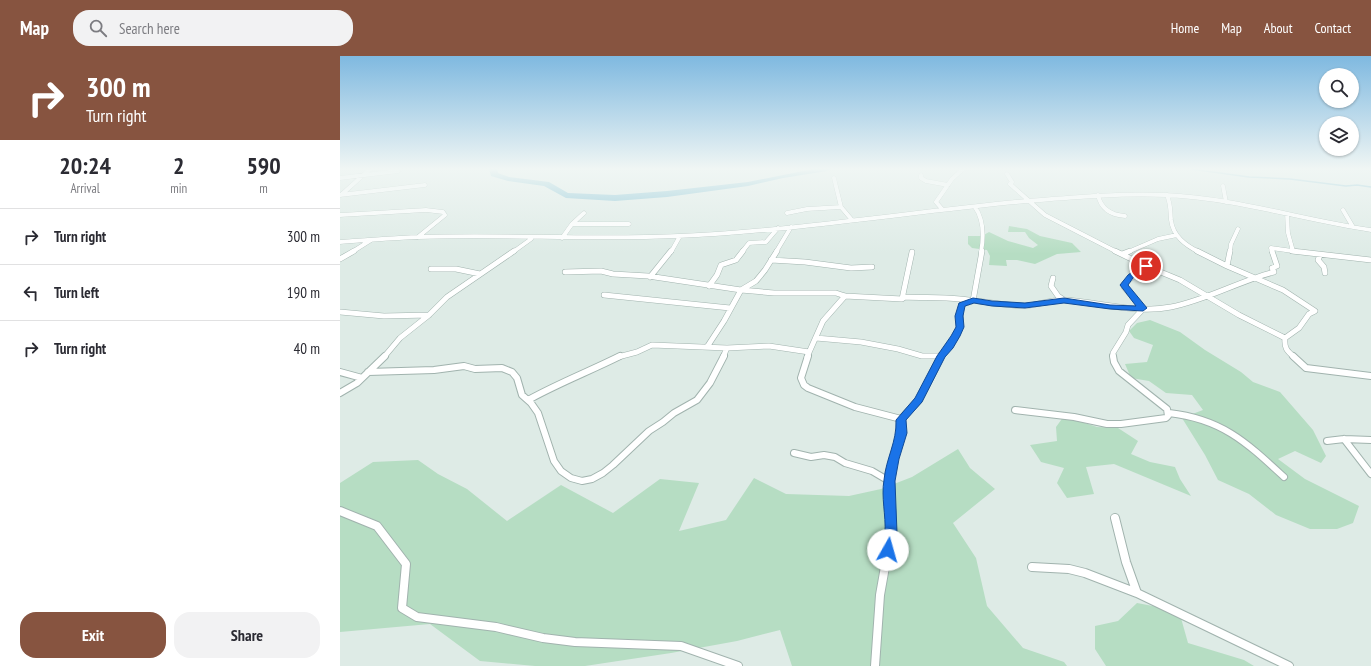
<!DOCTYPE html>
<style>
:root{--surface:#fff;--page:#f2f2f3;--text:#2b2b33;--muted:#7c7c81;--line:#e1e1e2;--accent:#875440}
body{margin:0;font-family:"PT Sans Narrow",sans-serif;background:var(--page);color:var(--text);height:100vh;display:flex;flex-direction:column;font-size:15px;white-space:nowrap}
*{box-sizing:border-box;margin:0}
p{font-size:13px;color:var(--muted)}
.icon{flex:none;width:22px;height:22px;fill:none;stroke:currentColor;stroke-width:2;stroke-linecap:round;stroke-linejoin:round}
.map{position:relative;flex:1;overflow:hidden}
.side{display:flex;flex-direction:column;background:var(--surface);width:340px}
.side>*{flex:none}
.banner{background:#875440;color:#fff;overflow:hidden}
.controls{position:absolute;left:979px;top:12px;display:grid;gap:8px}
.controls a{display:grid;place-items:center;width:40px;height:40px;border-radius:50%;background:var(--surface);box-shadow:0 1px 3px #0004;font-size:20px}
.pin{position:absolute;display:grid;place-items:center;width:34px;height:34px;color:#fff;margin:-17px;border:2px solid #fff;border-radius:50%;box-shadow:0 1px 4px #0007}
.me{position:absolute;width:44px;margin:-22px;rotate:7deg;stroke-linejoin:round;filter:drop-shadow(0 0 3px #0008)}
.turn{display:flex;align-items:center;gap:14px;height:84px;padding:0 20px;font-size:18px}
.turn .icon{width:52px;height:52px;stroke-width:2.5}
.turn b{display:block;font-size:28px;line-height:34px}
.eta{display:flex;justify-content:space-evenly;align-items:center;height:68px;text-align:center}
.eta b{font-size:24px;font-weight:700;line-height:28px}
.button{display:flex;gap:8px;margin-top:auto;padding:8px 20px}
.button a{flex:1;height:46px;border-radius:16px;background:var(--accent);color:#fff;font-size:16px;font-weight:700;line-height:46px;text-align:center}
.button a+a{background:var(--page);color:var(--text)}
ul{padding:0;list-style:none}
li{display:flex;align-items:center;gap:12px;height:56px;padding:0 20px;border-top:1px solid var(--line)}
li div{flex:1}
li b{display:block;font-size:15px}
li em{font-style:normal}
header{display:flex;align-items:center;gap:24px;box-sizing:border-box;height:56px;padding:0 20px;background:var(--accent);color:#fff}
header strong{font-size:19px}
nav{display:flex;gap:22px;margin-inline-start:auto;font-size:14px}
.search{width:280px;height:36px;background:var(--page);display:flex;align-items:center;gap:10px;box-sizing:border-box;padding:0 14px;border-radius:16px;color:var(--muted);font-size:15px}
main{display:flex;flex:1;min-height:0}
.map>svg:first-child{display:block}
</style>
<header>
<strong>Map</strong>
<div class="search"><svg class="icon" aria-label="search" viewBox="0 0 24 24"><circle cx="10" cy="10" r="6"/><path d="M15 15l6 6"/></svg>Search here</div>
<nav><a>Home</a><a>Map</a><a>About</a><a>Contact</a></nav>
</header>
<main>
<section class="side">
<div class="banner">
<div class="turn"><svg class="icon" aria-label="right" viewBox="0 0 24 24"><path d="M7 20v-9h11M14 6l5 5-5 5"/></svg><div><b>300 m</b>Turn right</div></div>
</div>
<div class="eta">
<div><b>20:24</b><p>Arrival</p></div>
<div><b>2</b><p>min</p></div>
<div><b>590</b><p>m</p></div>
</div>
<ul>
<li><svg class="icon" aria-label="right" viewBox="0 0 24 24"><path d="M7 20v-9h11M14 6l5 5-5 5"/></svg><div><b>Turn right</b></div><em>300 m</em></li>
<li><svg class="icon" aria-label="left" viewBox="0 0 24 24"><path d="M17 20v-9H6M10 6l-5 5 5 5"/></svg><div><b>Turn left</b></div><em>190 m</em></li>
<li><svg class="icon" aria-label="right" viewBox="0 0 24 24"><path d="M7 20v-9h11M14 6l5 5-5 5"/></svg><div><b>Turn right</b></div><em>40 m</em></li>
</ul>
<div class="button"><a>Exit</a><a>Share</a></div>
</section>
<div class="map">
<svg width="1031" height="610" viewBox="0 0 1031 610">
<rect width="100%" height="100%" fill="#deebe6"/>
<!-- green -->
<path fill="#b6ddc3" d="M669,170l18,3 13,7 32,7 9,9 -24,2 -22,10 -18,-4h-11l1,6 -18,-1 1,-9 -3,-6 -15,-2 -4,-4v-8h14l7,-4 19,9 25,7 5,-3 -9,-7 -4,-6h-17z
M810,264l30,12 25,18 36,22 12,10 27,10 33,38 13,26 -5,7 -26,-12 -17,8 27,20 54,27 -6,17 -16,6h-27l-34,-14 -27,-21 -31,-14 -13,-25 -23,-37 21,-8 -11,-15 -26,-2 -17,-12 -18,-3 -6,-14 22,-2 6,-17 -19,-7 -5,-7 8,-8z
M724,360l33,11 21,1 20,13 -7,13 19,8 25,5 5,12 11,17 -77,-32 -28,3 8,27 -27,4 -10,-15 7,-15 -23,-6 -11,-17 27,-4 -1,-14z
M618,393l12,19 25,21 -42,34 23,35 11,48 36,42 41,14 3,4h-275l-12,-36 -43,11 -66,12 -86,13h-50l-55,-5 -50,-37 -90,8v-149l33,-21 45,-2 20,14 29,15 40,32 54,-36 52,28 47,-34 39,4 -20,48 47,-11 28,-42 32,16 63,2 32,-7 31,-12z
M797,547l42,8 9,32 56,17 10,6h-148l-11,-17v-23l23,-5z"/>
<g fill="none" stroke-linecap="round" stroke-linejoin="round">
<!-- stream -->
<path stroke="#83c1d3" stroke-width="1.5" d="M851,113l58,8 41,2 56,7 11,-1 14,2"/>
<!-- river -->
<path fill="#83c1d3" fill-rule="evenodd" d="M149,113h8l1,4 11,4 40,5 19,11 47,2 52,-4 81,-9 65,-13h18l-4,2 -44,7 -35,8 -81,11 -52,4 -49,-3 -22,-12 -36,-5 -17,-5z"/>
<defs>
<path id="street-far3" d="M667,118l5,8 -2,2 35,31 72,37
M581,119v3l5,3 22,4
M0,122l58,-7
M494,122l7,29 11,13
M883,130l3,16
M0,139l85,-10
M1,139l29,-26
M758,139c3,14 13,20 27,21
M827,139c4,10 3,14 4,25 2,16 14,25 28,32
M635,151c9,13 9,29 6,45
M602,153l-6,-7 16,-23 11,-10
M1003,154l10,17
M447,157l20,-4 34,-2
M947,158l1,19 5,18
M0,159l86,-5 17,2 2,3 -27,22
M232,168h57
M222,182l10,-14 12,-11
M0,186c26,-2 52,-4 78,-5 87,-3 174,3 260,-1 113,-5 225,-23 337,-34 50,-4 100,-9 151,-7 69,3 137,25 205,35
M12,196l19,-12
M173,196l18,-13
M331,196l9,-16
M402,196l7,-9 17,-1 12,-14
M436,196l15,-25
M788,196l30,-13 19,-4
M890,196l1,-8 7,-15
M932,196l-1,-4 29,4"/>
<path id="street-far2" d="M775,195l31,15 34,14 59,35 46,23
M857,195l30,15 56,24 32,21 -6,3 -10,14 -14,10c-1,10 2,13 9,19
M952,195l79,9
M782,198l8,-3
M980,199l-2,5 6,7 1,6
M0,203l14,-8
M431,204l34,2 46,6 21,-1
M887,210l3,-15
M91,213h25l24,5
M225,216l36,-1 12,3 35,2 93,14 33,3h62l9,3 57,3 3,-2c18,1 37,0 55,2 21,2 42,6 63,7 14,0 28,-7 42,-6 35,2 70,14 106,7 36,-7 68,-26 103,-35l-2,-4 5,-2 -5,-15
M310,221l21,-26
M713,222l-2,8 7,10 6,4
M369,230l8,-11 4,-10 15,-5 7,-9
M264,239l126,13
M562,243l10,-47
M803,253l-19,-22v-3l22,-18
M0,256l44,4 45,-1
M476,282l45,4 37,7 24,7h19
M367,291l17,-26 17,-31 15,-9 9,-11 12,-19
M44,301l16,-19 29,-23 18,-18 67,-46
M278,301l19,-5 15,-7 75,3 42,-2 40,6
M383,301l4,-9
M467,301l16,-36 22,-25
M600,301c7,-9 17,-18 20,-30 1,-5 0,-14 1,-22l12,-4 9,-50
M773,301v-4l13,-21 2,-7 15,-16"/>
<path id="street-far1" d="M468,300l-7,22 3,7 4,3 47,19 46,12
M953,300l13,12 65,8
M0,316l22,6
M28,316l66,-2 30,-4 11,3 27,-1 10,4 5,6 5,17 9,8 7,10 16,48 7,10 10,7 11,3 10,-2 11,-6 10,-8 36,-34 14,-9 11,-9 23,-13 13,-17 14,-27
M0,337l17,-10 28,-27
M190,343c29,-16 60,-28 90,-43
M675,354l59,7 33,7h14l45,-6 2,-2 -1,-7 -48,-38 -5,-9 -1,-6
M829,357c53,6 77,29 115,64
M1004,383l27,35
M987,385l17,-2 27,1
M454,397l17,4 13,-2 11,2 10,6 27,8 17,10
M549,437c0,-12 1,-24 4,-35 5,-16 9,-21 8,-39l18,-19 22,-44"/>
<path id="street" d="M0,455l37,15 29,38 -4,44 15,9 79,10 47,11 32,4 106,4 57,20
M775,462l11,44 11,31
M692,511l37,2 16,4 52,20 152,73
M535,610l5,-71 11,-62 -2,-41"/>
</defs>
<!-- street-far3 casing -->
<use href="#street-far3" stroke="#a1b3ae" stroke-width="4.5"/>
<!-- street-far2 casing -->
<use href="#street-far2" stroke="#a1b3ae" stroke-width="6"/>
<!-- street-far1 casing -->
<use href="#street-far1" stroke="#a1b3ae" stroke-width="8"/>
<!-- street casing -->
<use href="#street" stroke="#a1b3ae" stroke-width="10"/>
<!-- street-far3 -->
<use href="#street-far3" stroke="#fff" stroke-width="4"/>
<!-- street-far2 -->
<use href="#street-far2" stroke="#fff" stroke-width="5"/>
<!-- street-far1 -->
<use href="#street-far1" stroke="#fff" stroke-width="6"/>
<!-- street -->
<use href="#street" stroke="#fff" stroke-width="8"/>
</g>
<!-- sky -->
<linearGradient id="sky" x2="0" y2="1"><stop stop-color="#7fb9e0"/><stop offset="0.57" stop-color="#f0f6f4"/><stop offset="1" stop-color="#f0f6f4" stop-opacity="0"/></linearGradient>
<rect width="1031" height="198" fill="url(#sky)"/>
<!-- route -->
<path fill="#1a73e8" stroke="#114b97" d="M803,208h5l1,2 -16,12 -5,7 19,23 -4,3 -33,-2 -46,-6 -39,5 -33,-2 -18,-3 -9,3 -2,10 1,11 -4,9 -7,12 -8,9 -23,45 -16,18 1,13 -8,26 -4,22 2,52 -4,21 -5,1 -4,-1c-3,-7 0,-14 1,-21 1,-18 -4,-36 -1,-53 2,-22 13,-38 12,-60l19,-22 22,-42 14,-20 5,-9 -1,-11 4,-13 14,-5 19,3 33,2 39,-5 46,7 26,1 -16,-21 8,-10z"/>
</svg>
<div class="controls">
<a><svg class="icon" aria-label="search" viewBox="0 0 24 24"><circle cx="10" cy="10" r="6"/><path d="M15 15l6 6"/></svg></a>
<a><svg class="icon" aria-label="layers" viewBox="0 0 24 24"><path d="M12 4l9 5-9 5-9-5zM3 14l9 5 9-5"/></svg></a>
</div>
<div class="pin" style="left:806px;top:210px;background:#d93025"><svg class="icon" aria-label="arrive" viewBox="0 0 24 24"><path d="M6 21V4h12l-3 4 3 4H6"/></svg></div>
<svg class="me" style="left:548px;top:494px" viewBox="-20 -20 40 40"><circle r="19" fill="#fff"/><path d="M0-13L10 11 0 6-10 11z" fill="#1a73e8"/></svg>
</div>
</main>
